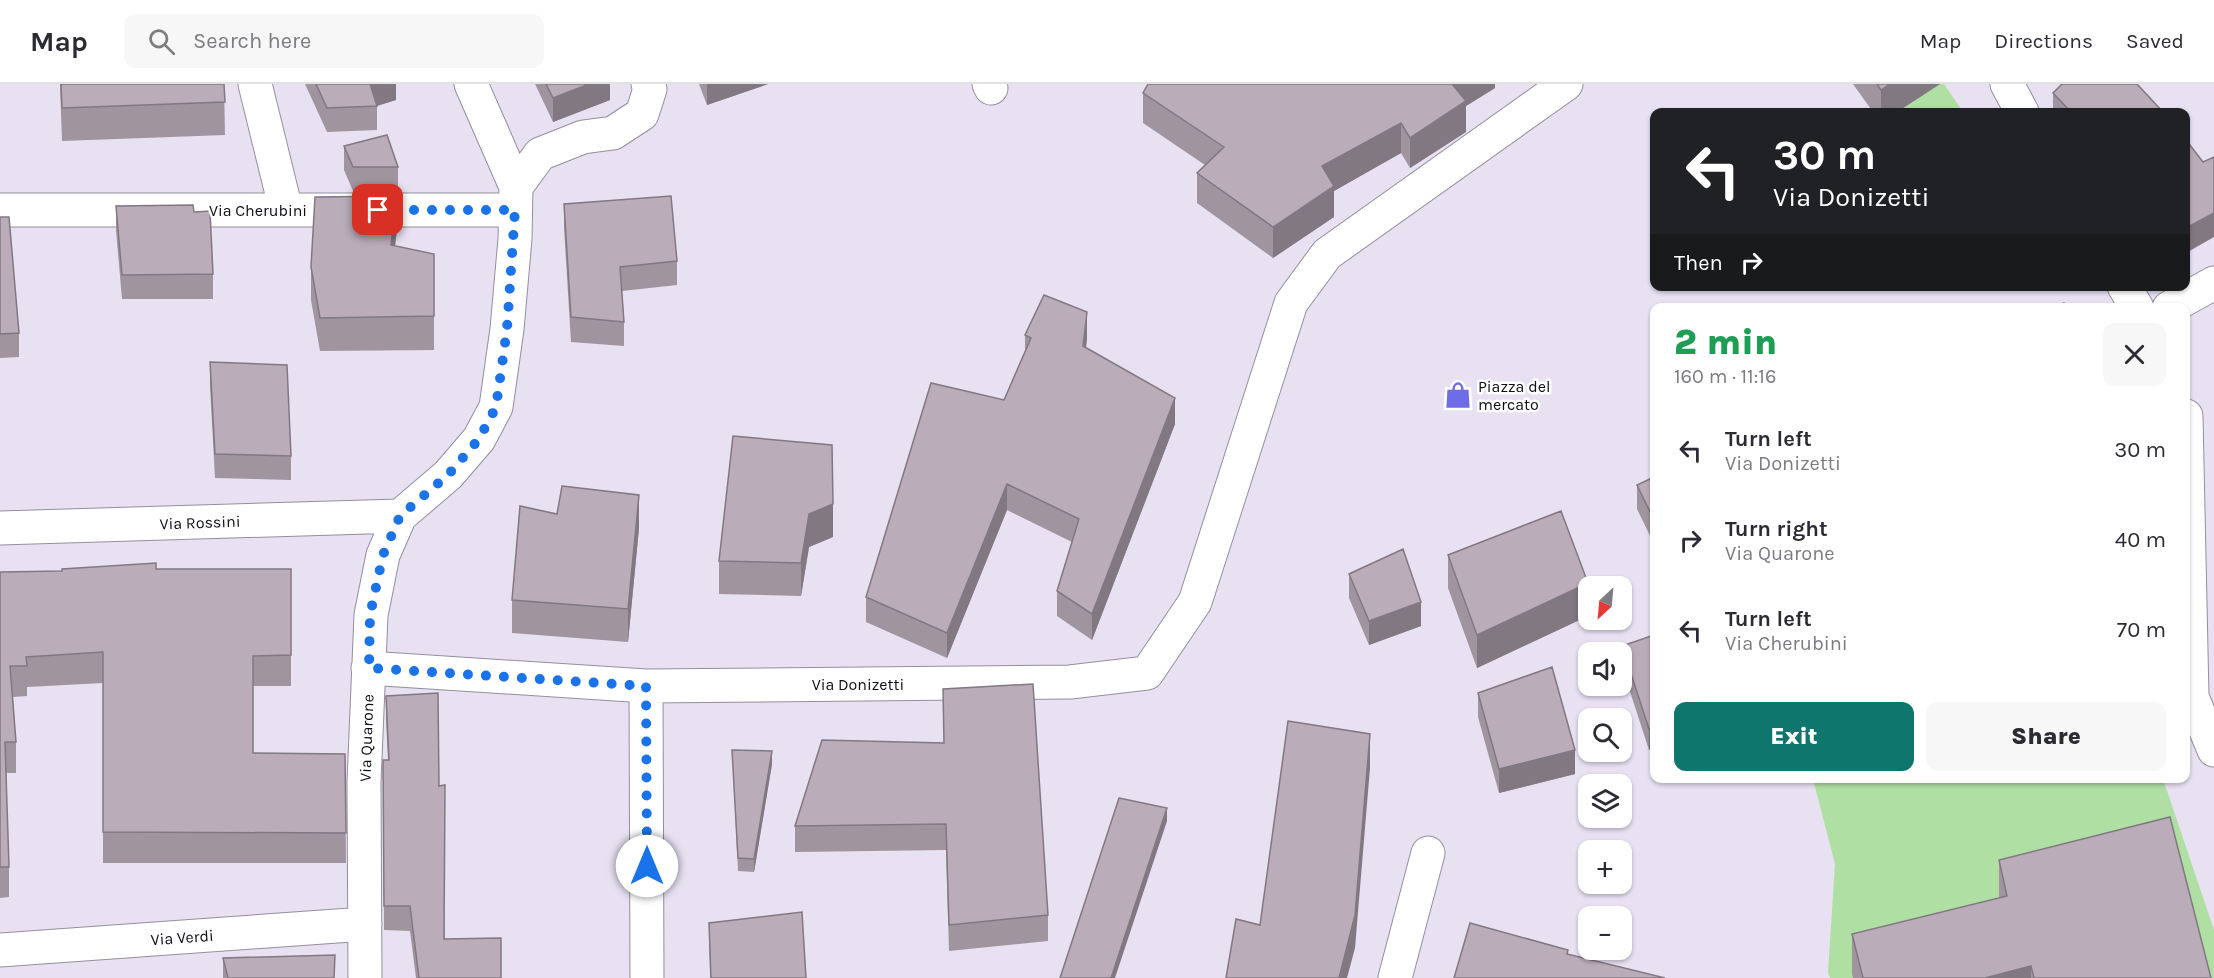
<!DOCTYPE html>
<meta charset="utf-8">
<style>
:root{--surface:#fff;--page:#f7f7f7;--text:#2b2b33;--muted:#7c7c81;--line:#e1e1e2;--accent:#0f766e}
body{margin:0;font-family:Karla,sans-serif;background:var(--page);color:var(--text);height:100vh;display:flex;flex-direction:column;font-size:22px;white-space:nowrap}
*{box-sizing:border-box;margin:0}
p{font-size:20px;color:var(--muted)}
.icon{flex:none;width:33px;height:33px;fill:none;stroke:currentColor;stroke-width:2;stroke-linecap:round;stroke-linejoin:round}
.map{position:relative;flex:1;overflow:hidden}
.drawer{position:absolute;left:1650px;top:219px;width:540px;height:480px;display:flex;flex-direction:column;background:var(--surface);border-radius:12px;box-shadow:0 2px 4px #0004}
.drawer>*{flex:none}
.banner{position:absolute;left:1650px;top:24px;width:540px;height:183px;border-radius:12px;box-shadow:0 2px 4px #0004;background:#202124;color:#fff;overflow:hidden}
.needle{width:39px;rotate:206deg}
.controls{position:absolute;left:1578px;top:492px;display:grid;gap:12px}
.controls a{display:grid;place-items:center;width:54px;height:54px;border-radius:12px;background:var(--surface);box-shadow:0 2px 4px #0004;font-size:30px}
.pin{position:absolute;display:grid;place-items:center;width:51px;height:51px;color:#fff;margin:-26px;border-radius:12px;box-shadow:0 3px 9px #0006}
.me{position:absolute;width:66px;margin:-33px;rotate:0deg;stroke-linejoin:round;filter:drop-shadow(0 0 4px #0008)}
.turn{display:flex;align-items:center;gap:21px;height:126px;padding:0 24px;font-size:27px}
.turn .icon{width:78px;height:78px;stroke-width:2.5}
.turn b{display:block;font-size:42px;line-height:51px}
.then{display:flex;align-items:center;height:57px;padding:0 24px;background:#0003;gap:12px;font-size:22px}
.round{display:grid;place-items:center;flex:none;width:63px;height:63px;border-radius:12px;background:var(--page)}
.overview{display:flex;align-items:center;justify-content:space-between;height:102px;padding:0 24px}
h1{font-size:36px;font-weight:800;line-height:45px;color:#1e9e55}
.primary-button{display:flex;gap:12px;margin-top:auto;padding:12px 24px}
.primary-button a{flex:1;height:69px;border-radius:12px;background:var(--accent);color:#fff;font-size:24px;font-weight:800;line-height:69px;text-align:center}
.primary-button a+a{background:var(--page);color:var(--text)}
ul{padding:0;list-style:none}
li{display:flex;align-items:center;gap:18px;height:90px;padding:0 24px}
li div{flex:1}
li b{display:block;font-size:22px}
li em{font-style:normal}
header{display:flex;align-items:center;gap:36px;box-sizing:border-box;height:84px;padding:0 30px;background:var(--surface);border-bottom:2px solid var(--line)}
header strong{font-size:28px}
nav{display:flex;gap:33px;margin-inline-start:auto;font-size:21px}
.search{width:420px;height:54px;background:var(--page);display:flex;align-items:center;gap:15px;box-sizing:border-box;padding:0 21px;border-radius:12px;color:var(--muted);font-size:22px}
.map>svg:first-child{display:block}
</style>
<header>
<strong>Map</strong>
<div class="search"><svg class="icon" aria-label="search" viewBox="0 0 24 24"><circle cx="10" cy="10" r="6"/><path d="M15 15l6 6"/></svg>Search here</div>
<nav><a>Map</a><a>Directions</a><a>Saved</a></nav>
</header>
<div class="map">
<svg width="2214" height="894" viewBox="0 0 2214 894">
<rect width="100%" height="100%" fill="#e7e1f2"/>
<!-- green -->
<path fill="#afdfa2" d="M1853,0h91l19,28h-89z
M1813,695h350l51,151v48h-384l-2,-5 7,-109z"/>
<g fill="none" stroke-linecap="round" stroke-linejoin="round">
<defs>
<path id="minor" d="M255,0l31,126
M989,0l2,4
M2007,0l15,28
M516,103l24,-33 43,-17 30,-4 29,-19 8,-25 -2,-5
M0,126h515
M2124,202l13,22
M2169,224l45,-25
M2186,332l6,281 22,53
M0,444l400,-12
M368,584l278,18 424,-4 77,-9 48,-71 96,-299 36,-49 239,-170
M646,602l1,292
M0,866l365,-26
M365,894l-1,-196 7,-167 12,-60 17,-39 48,-41 31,-36 17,-32 11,-78 8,-90 1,-52 -45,-103
M1395,894l33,-125"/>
</defs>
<!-- minor casing -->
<use href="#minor" stroke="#948e9e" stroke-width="35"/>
<!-- minor -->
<use href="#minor" stroke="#fff" stroke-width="33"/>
</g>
<!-- wall -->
<path fill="#a0949f" d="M60,0h164l1,51 -163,6z
M305,0h91v16l-19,6v24l-50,2z
M535,0h75v16l-57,22z
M699,0h69l-61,21z
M1495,0v4l-29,18v26l-56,36 -9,-15 -67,38v26l-61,41 -76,-55v-30l8,-8 -62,-42v-30z
M1853,0h87l-43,28h-24z
M2053,9l110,19h-110z
M344,62l54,21v24h-45l-9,-21z
M564,120l113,57v24l-55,6 2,31v24l-53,-4 -7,-114z
M116,122l78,6 19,62v25h-91l-6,-69z
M0,133l19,116v24l-19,1z
M397,145l-2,17 39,8v96l-114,1 -9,-51v-33z
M1025,251l62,3 -1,10 89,76 -83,216 -35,-24v-25l15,-49 -65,-32 -60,148 -81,-36v-25l138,-197 21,-48z
M210,278l81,94v24l-76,-2 -5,-92z
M1654,393v67l-17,-35v-24z
M557,430l82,14 -11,114 -116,-9v-33z
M833,453l-24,10 -8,49 -82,-2v-33z
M1448,471l140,61 -111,52 -29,-80z
M156,485h135v117h-38v67l92,1 1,109h-243v-180l-76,4v9l-14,1 3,45v31h-10l3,94v30l-9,1v-326z
M1349,490l72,52 -52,19 -20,-47z
M1654,551v114l-5,1 -27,-83v-21z
M943,605l105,226v26l-99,10 -3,-101 -151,2v-26l149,-83z
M1478,609l97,81 -76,19 -21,-76z
M386,612l53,90 6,153 56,39h-85l-6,-47 -26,-1 -1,-170h5l-2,-40z
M732,666l40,14 -18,108 -16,-1z
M1999,776l212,118h-358l-1,-4v-40l147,-36z
M709,839l97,55h-96z
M223,874l112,20h-112z"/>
<!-- shaded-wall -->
<path fill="#827882" d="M370,0h26v16l-20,6z
M589,0h21v16l-57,22v-24z
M707,0h61l-61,21z
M1452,0h43v4l-29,18v26l-56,36v-30z
M1890,0h50l-43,28h-16v-22z
M1401,39v30l-67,38v26l-61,41v-31l49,-61z
M397,112v33l-6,50v-34z
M2214,129v24l-28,16v-25z
M1087,228v26l-4,34v-26z
M1175,314v26l-83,216v-26z
M1007,400v26l-60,148v-25z
M639,411v33l-11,114v-33z
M833,420v33l-24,10 -8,49v-33l8,-49z
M1588,499v33l-111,52v-33z
M1421,518v24l-52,19v-24z
M1654,643v22l-5,1v-21z
M1370,650v34l-15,180 -8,30h-8z
M1575,666v24l-76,19v-24z
M772,667v13l-18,108v-13z
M1167,724v13l-52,157h-4z
M2031,882v12h-46z"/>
<!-- building -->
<path fill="#baacb9" stroke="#827882" stroke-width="1.5" d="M61,0h163l1,18 -163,6z
M316,0h54l7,22 -50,2z
M546,0h43l-36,14z
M1148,0h304l14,17 -56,37 -9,-15 -79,43 12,20 -61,41 -76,-54 27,-26 -81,-54z
M1877,0h13l-9,6z
M2062,0h75l26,28h-92l-18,-19z
M387,51l11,32h-45l-9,-21z
M2186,56l17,22 11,-5v56l-28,15z
M397,112l-6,49 43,9v62l-114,2 -9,-51 4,-70z
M671,112l6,65 -57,6 4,55 -53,-5 -7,-113z
M193,121l1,7 16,-1 3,63 -91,1 -6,-69z
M0,133h9l10,116 -19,1z
M1044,211l43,17 -4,34 92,52 -83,216 -35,-23 22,-72 -72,-35 -60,149 -81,-36 65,-214 73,17 27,-62 -6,-3z
M2064,219l2,5h-12z
M210,278l77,3 4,91 -76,-2z
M733,352l99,9 1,59 -24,10 -8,49 -82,-2z
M1654,393v43l-17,-35z
M562,402l77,9 -11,114 -116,-9 8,-94 37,8z
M1561,427l27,72 -111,52 -29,-80z
M1403,465l18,53 -52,19 -20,-47z
M156,479v6h135v86l-38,1v97l92,1 1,79 -243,-1v-180l-77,5 1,9h-17l6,76h-11l4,125h-9v-295l62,-1v-2z
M1654,551v92l-5,2 -27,-83z
M1552,583l23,83 -76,19 -21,-76z
M1033,600l15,231 -99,10 -3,-101 -151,2 27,-86 122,3 -1,-54z
M438,609l1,93 6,-1 -1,154 57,-1v40h-82l-9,-72h-26l-1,-146h6l-3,-64z
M1288,637l82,13 -15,181 -16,63h-113l10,-59 24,6z
M732,666l40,1 -18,108 -16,-1z
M1119,714l48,10 -56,170h-51z
M2170,733l41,161h-177l-3,-12 -46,12h-122l-11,-44 155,-38 -8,-36z
M802,828l4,66h-95l-2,-55z
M1470,839l98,27 -1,4 98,24h-211z
M335,871l-1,23h-106l-5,-20z"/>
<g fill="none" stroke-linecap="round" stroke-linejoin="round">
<!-- route -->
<path stroke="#1a73e8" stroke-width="10" stroke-dasharray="0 18" d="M378,126h137l-8,119 -11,78 -17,32 -31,36 -48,41 -17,39 -13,60 -1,53 277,18 1,180"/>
</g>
<!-- icons -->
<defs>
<symbol id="shop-bare" viewBox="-9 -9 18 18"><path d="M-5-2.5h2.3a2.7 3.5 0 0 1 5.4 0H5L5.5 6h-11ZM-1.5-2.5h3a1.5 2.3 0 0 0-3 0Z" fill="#6e6de7" stroke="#fff" stroke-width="2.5" paint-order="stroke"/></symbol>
</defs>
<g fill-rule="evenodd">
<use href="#shop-bare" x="1439" y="292" width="38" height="38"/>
</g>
<g text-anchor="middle" stroke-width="5" stroke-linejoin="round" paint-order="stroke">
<!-- street labels -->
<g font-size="16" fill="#0e0c11" stroke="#fff">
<text x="258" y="132">Via Cherubini</text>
<text transform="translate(200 438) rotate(-2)" y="6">Via Rossini</text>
<text x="858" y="606">Via Donizetti</text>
<text transform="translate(366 654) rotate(-88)" y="6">Via Quarone</text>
<text transform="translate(182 853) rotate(-4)" y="6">Via Verdi</text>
</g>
<!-- poi labels -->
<g font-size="16" fill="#0e0c11" stroke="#fff" text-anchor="start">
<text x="1478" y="308">Piazza del<tspan x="1478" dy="18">mercato</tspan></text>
</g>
</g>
</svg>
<div class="controls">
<a><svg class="needle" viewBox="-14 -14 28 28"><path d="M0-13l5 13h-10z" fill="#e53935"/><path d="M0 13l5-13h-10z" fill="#7c7c81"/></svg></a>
<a><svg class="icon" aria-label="sound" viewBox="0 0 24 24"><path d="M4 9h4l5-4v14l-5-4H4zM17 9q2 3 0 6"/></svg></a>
<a><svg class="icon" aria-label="search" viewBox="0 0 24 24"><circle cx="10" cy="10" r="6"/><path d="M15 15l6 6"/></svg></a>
<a><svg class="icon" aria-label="layers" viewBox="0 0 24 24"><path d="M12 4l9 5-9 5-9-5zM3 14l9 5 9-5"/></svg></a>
<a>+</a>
<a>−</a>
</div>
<div class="pin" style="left:378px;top:126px;background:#d93025"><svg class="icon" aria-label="arrive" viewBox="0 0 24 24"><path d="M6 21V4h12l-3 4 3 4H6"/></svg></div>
<svg class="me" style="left:647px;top:782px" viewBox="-20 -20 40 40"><circle r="19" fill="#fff"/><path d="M0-13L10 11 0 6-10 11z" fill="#1a73e8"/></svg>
<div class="banner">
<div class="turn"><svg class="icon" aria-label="left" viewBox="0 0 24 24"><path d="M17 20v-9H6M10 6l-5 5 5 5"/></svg><div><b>30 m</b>Via Donizetti</div></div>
<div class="then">Then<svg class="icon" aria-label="right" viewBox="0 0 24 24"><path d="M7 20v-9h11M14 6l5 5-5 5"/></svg></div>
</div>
<section class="drawer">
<div class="overview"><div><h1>2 min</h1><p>160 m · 11:16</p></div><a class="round"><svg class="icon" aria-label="close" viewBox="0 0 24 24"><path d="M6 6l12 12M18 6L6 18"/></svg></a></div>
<ul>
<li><svg class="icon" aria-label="left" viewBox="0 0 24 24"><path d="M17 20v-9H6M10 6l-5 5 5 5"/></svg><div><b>Turn left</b><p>Via Donizetti</p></div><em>30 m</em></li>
<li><svg class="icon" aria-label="right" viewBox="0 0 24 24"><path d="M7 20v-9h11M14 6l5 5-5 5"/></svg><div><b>Turn right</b><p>Via Quarone</p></div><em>40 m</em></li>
<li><svg class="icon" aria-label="left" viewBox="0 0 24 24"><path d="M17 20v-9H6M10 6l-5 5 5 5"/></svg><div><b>Turn left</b><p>Via Cherubini</p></div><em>70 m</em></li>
</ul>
<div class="primary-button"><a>Exit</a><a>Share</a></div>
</section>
</div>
